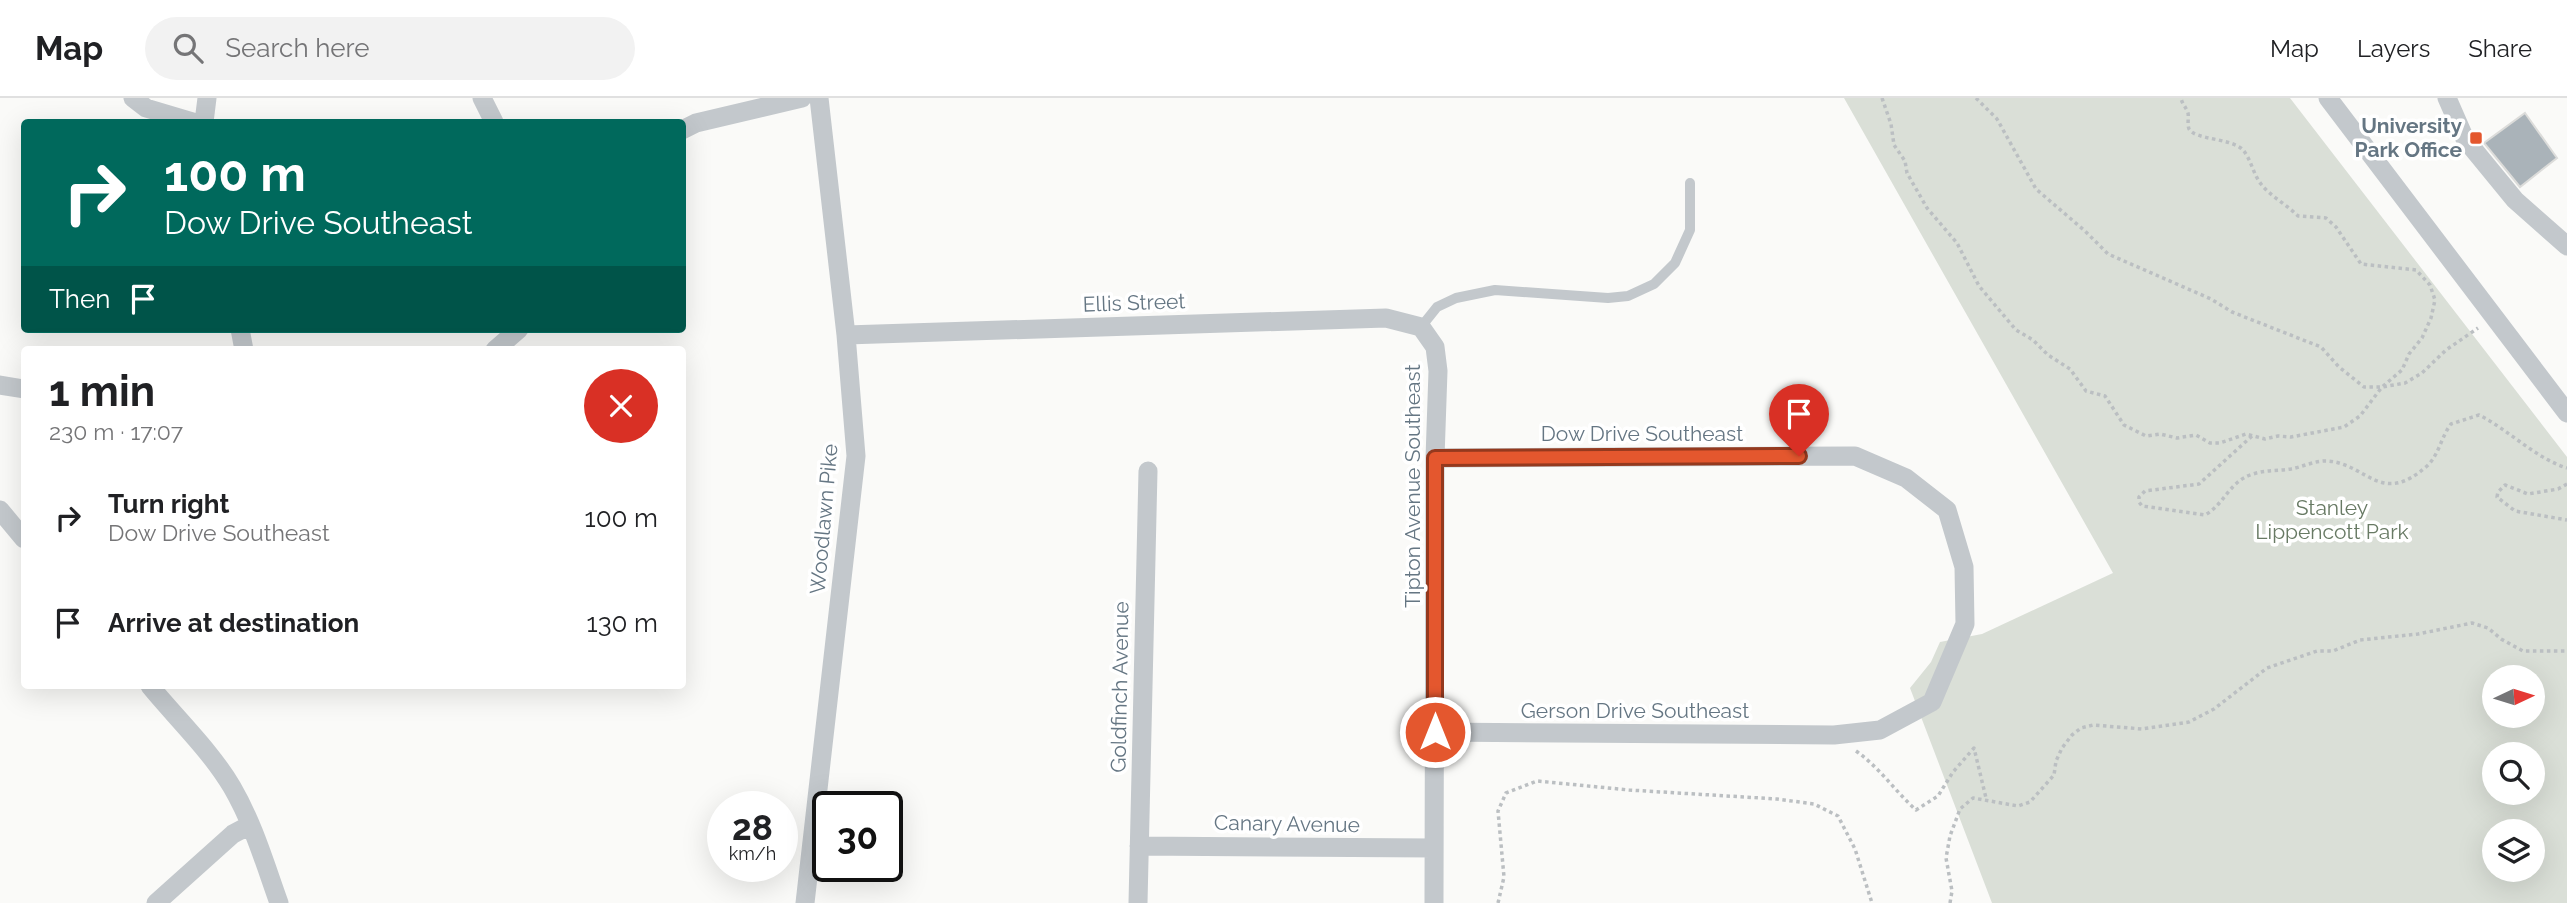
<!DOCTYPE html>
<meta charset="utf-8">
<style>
:root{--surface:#fff;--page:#f2f2f2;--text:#202124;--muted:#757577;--line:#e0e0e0}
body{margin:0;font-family:Raleway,sans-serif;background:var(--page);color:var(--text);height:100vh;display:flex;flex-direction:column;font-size:26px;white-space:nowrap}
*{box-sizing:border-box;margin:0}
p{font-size:23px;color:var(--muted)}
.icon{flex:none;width:38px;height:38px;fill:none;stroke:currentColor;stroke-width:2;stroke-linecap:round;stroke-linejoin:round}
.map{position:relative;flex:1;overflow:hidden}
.side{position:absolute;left:21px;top:248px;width:665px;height:343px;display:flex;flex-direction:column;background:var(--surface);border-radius:7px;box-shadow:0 7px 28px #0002}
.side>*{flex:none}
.banner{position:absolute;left:21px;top:21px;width:665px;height:214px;border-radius:7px;box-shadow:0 7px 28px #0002;background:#00695c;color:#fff;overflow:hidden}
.needle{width:46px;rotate:86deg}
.fabs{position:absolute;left:2482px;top:567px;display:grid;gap:14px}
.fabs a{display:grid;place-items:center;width:63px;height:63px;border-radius:50%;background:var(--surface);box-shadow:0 7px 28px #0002;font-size:35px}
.speed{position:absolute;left:707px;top:693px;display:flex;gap:14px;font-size:35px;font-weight:700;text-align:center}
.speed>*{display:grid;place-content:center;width:91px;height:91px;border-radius:50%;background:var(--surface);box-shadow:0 7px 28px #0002;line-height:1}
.speed small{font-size:18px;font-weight:400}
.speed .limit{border:4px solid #111;border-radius:10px;background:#fff;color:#111}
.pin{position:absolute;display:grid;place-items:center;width:60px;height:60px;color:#fff;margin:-72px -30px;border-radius:50% 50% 50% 0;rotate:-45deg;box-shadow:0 0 7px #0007}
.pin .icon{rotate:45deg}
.me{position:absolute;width:77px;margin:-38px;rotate:0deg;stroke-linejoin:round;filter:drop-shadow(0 0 5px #0008)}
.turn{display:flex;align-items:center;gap:24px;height:147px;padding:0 28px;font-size:32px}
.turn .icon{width:91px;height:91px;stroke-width:2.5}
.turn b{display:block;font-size:49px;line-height:60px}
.then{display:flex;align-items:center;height:66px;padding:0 28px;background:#0003;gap:14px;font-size:26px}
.round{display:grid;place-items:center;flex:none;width:74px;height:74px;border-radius:37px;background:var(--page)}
.summary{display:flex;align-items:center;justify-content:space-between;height:119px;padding:0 28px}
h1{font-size:42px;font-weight:700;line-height:52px}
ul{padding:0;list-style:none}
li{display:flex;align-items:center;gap:21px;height:105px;padding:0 28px}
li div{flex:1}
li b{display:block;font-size:26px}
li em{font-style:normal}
header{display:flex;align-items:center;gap:42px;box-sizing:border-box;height:98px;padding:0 35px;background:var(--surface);border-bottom:2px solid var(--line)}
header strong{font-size:33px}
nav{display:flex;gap:38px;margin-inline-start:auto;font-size:24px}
.search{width:490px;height:63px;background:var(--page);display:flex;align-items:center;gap:18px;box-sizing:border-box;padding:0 24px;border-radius:38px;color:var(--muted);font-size:26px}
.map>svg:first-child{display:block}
</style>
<header>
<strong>Map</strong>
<div class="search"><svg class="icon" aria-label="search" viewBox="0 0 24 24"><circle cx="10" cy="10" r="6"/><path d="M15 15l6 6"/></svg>Search here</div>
<nav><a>Map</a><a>Layers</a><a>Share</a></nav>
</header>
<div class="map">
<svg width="2567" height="805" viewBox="0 0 2567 805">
<rect width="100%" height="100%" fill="#fafaf8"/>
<!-- green -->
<path fill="#dadfd7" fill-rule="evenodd" d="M1844,0h446l277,359v446h-575l-82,-215 21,-26 9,-20 42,-8 131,-61zM2494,579h38v39h-38zM2494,656h38v39h-38zM2494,733h38v39h-38z"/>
<!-- building -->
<path fill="#aab3b9" stroke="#dcdcda" stroke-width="2" d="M2525,15l32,45 -37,29 -36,-44z"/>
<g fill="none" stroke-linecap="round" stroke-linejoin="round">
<!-- path -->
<path stroke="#bbbfc2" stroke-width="3.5" stroke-dasharray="3.5 3.5" stroke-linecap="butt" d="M1882,0l9,26 3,21 11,16 2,12 20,35 30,35 22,43 37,44 17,10 15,15 22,14 16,22 19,5 19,29 22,11 14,-2 17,4 19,-3 14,8h10l26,-9 19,5 13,-3 13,1 53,-10 16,-11 22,-29 20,-17 7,-16 13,-16 9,-20 4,-18 -5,-15 -14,-15 -55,-6 -25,-37 -10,-9 -28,-2c-12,-12 -28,-20 -37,-32 -8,-10 -10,-25 -18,-34 -11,-12 -48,-10 -54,-21 -2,-6 0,-11 -1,-16 -2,-6 -6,-9 -7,-15
M1976,0l21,21 39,70 49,42 23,23 103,45 21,13 89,35 18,20 25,20h18l23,-4 17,-10 24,-23 32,-22
M2252,338l-53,48 -54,7 -6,6v5l3,4 63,9c20,-11 24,-34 48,-41 12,-4 25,-3 38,-5 11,-2 25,-9 37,-8 39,3 53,46 99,5 12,-11 14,-29 24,-42l28,-9c30,15 56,43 88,53
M2567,386l-9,5 -30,5 -23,-9 -7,7 -1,5 18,14 52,9
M1856,653c23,16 39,40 60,59l22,-14 15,-24 21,-24 12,50
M1498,805l6,-26 -6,-66 8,-18 31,-12 92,9 148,9 37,5 24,12 17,33 17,54
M1950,805l2,-12 -6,-33 4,-22 10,-27 13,-11 45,8 12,-4 24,-27 2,-14 6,-13 10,-13 9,-7 12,-3 49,4 47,-7 25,-13 53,-41 50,-17h16l27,-11 58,-6 54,-11 16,5 13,11 22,12h44"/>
<!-- lane -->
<path stroke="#c3c8cc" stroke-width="10" d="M1421,229l16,-20 19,-9 39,-8 113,8 20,-2 26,-12 21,-21 15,-33v-47"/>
<!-- street -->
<path stroke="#c3c8cc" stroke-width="19" d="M133,0l13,10 47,14
M482,0l12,24
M2328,0l239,315
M2447,0l18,41 50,61 52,46
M204,24l3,-24
M682,32l14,-7 106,-25
M240,231l4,21
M846,237l540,-17 35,9 14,20 3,24 -3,87 -1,445
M495,252l24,-21
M0,287l24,4
M0,412l24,29
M150,588c27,33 60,64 82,101 21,36 33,77 47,116
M1435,634l399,3 46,-5 52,-28 33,-78 -1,-57 -17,-57 -41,-32 -51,-22 -420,2
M1139,748l295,2
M156,805l77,-69 17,-9
M805,805l51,-447 -10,-121 -27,-237
M1138,805l10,-432"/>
</g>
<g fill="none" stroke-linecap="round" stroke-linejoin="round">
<defs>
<path id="route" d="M1435,634v-274l364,-2"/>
</defs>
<!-- route casing -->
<use href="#route" stroke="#94391e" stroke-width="18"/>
<!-- route -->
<use href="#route" stroke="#e4572e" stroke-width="12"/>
</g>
<!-- markers -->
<rect fill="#e4572e" stroke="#fff" stroke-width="2.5" x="2469" y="33" width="14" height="14" rx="3.5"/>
<g text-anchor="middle" stroke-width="7" stroke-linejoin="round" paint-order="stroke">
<!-- poi labels -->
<g font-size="21" font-weight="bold" fill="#657683" stroke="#fff" text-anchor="end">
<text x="2462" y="35">University<tspan x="2462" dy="24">Park Office</tspan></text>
</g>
<!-- street labels -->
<g font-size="21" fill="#657683" stroke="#fff">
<text transform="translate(1134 205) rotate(-2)" y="7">Ellis Street</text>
<text x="1642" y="343">Dow Drive Southeast</text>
<text transform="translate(1413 388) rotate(-90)" y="7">Tipton Avenue Southeast</text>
<text transform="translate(824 421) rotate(-85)" y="7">Woodlawn Pike</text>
<text transform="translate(1120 589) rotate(-89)" y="7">Goldfinch Avenue</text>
<text x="1635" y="620">Gerson Drive Southeast</text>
<text transform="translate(1287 726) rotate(1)" y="7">Canary Avenue</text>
</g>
<!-- park labels -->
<g font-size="21" fill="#687a64" stroke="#fff">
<text x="2332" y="417">Stanley<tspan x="2332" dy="24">Lippencott Park</tspan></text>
</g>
</g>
</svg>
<div class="fabs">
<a><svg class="needle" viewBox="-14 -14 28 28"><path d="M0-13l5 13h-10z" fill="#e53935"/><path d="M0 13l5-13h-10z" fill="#757577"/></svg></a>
<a><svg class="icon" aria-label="search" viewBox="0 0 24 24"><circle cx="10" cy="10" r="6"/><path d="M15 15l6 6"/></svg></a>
<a><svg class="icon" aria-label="layers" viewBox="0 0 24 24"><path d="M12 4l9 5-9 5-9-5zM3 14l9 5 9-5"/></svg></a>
</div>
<div class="speed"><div>28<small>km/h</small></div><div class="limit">30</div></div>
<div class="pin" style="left:1799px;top:358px;background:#d93025"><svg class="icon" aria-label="arrive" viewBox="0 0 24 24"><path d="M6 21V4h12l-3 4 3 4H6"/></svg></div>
<svg class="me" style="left:1435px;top:634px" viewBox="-20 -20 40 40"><circle r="17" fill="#e4572e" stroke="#fff" stroke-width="3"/><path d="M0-11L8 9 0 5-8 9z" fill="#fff"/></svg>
<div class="banner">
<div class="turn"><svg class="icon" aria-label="right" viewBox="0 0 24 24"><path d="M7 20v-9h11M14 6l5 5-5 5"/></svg><div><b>100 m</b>Dow Drive Southeast</div></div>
<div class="then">Then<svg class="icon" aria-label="arrive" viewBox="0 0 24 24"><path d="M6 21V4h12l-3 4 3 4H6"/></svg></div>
</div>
<section class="side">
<div class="summary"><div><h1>1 min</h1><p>230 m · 17:07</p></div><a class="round" style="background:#d93025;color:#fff"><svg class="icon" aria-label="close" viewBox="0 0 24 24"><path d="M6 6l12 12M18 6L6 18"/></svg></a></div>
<ul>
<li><svg class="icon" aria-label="right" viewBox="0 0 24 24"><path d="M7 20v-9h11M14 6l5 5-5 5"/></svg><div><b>Turn right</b><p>Dow Drive Southeast</p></div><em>100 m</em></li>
<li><svg class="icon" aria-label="arrive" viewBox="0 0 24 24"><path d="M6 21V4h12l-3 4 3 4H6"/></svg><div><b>Arrive at destination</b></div><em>130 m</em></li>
</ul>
</section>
</div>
